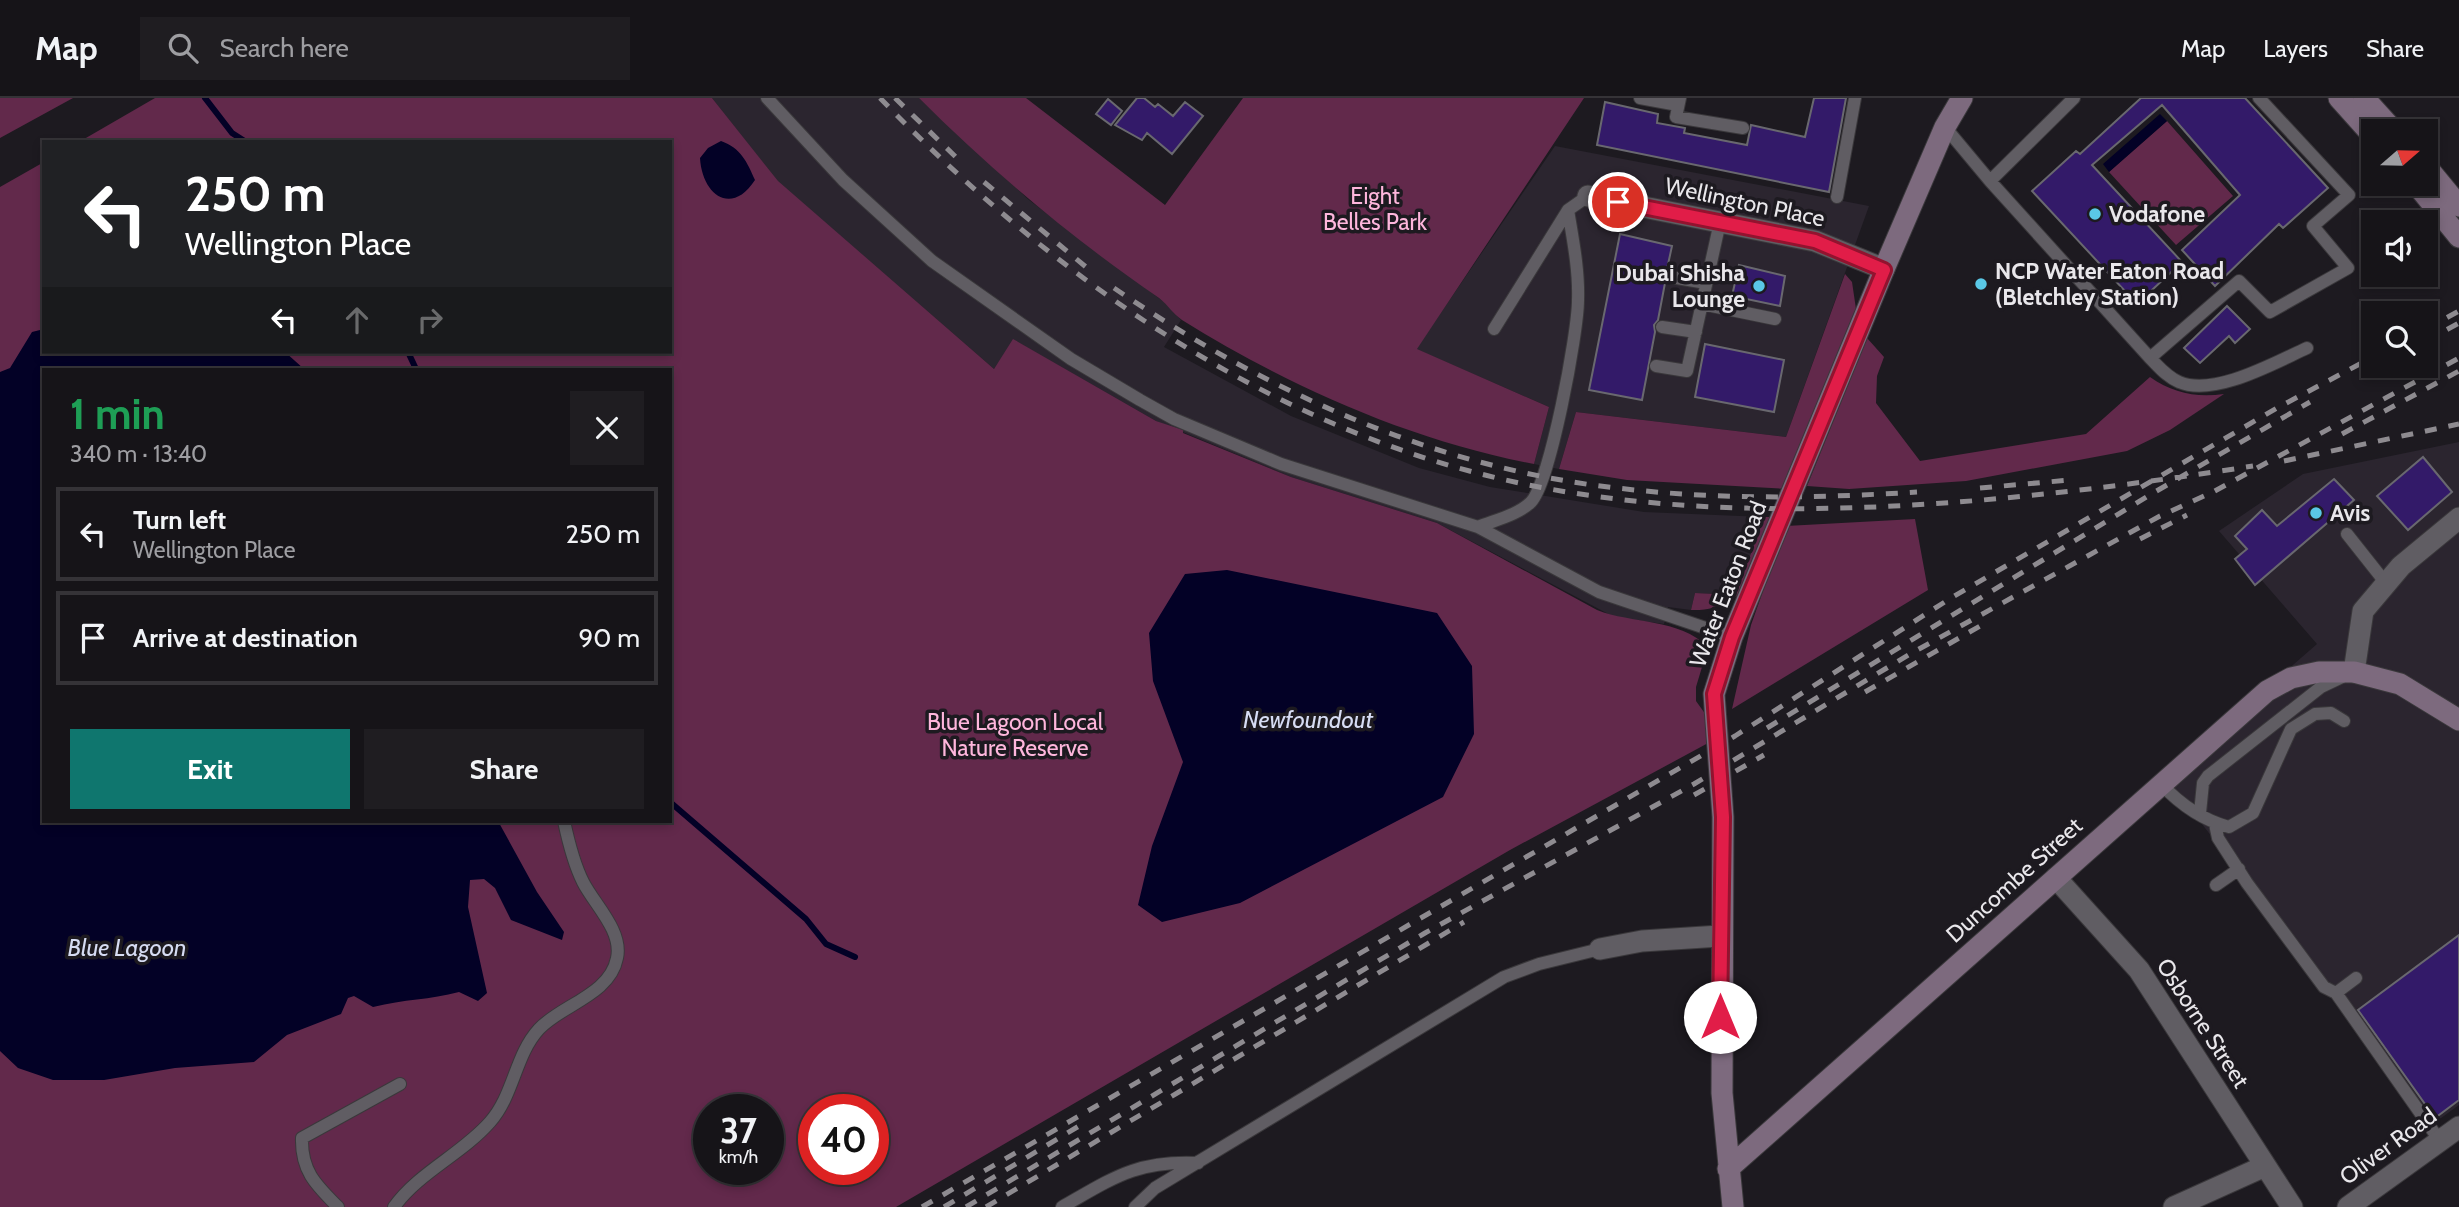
<!DOCTYPE html>
<meta charset="utf-8">
<style>
:root{--surface:#161418;--page:#1f1d21;--text:#f1f3f6;--muted:#9e9ea2;--line:#353337;--accent:#0f766e}
body{margin:0;font-family:Cabin,sans-serif;background:var(--page);color:var(--text);height:100vh;display:flex;flex-direction:column;font-size:26px;white-space:nowrap}
*{box-sizing:border-box;margin:0}
p{font-size:23px;color:var(--muted)}
.icon{flex:none;width:38px;height:38px;fill:none;stroke:currentColor;stroke-width:2;stroke-linecap:round;stroke-linejoin:round}
.map{position:relative;flex:1;overflow:hidden}
.details{position:absolute;left:42px;top:270px;width:630px;height:455px;display:flex;flex-direction:column;background:var(--surface);border-radius:0px;box-shadow:0 4px 10px #0003,0 0 0 2px var(--line)}
.details>*{flex:none}
.banner{position:absolute;left:42px;top:42px;width:630px;height:214px;border-radius:0px;box-shadow:0 4px 10px #0003,0 0 0 2px var(--line);background:#202124;color:#fff;overflow:hidden}
.needle{width:46px;rotate:70deg}
.fabs{position:absolute;left:2361px;top:21px;display:grid;gap:14px}
.fabs a{display:grid;place-items:center;width:77px;height:77px;border-radius:0px;background:var(--surface);box-shadow:0 4px 10px #0003,0 0 0 2px var(--line);font-size:35px}
.speed{position:absolute;left:693px;top:996px;display:flex;gap:14px;font-size:35px;font-weight:700;text-align:center}
.speed>*{display:grid;place-content:center;width:91px;height:91px;border-radius:50%;background:var(--surface);box-shadow:0 4px 10px #0003,0 0 0 2px var(--line);line-height:1}
.speed small{font-size:18px;font-weight:400}
.speed .limit{border:10px solid #d22;background:#fff;color:#111}
.pin{position:absolute;display:grid;place-items:center;width:60px;height:60px;color:#fff;margin:-30px;border:4px solid #fff;border-radius:50%;box-shadow:0 2px 7px #0007}
.me{position:absolute;width:77px;margin:-38px;rotate:0deg;stroke-linejoin:round;filter:drop-shadow(0 0 5px #0008)}
.turn{display:flex;align-items:center;gap:24px;height:147px;padding:0 28px;font-size:32px}
.turn .icon{width:91px;height:91px;stroke-width:2.5}
.turn b{display:block;font-size:49px;line-height:60px}
.lanes{display:flex;align-items:center;height:66px;padding:0 28px;background:#0003;justify-content:center;gap:35px;direction:ltr}
.lanes .off{opacity:.35}
.round{display:grid;place-items:center;flex:none;width:74px;height:74px;border-radius:0px;background:var(--page)}
.summary{display:flex;align-items:center;justify-content:space-between;height:119px;padding:0 28px}
h1{font-size:42px;font-weight:700;line-height:52px;color:#1e9e55}
.action{display:flex;gap:14px;margin-top:auto;padding:14px 28px}
.action a{flex:1;height:80px;border-radius:0px;background:var(--accent);color:#fff;font-size:28px;font-weight:700;line-height:80px;text-align:center}
.action a+a{background:var(--page);color:var(--text)}
ul{padding:0;list-style:none}
li{display:flex;align-items:center;gap:21px;height:94px;margin:0 14px 10px;padding:0 14px;border:4px solid var(--line);border-radius:0px}
li div{flex:1}
li b{display:block;font-size:26px}
li em{font-style:normal}
header{display:flex;align-items:center;gap:42px;box-sizing:border-box;height:98px;padding:0 35px;background:var(--surface);border-bottom:2px solid var(--line)}
header strong{font-size:33px}
nav{display:flex;gap:38px;margin-inline-start:auto;font-size:24px}
.search{width:490px;height:63px;background:var(--page);display:flex;align-items:center;gap:18px;box-sizing:border-box;padding:0 24px;border-radius:0px;color:var(--muted);font-size:26px}
.map>svg:first-child{display:block}
</style>
<header>
<strong>Map</strong>
<div class="search"><svg class="icon" aria-label="search" viewBox="0 0 24 24"><circle cx="10" cy="10" r="6"/><path d="M15 15l6 6"/></svg>Search here</div>
<nav><a>Map</a><a>Layers</a><a>Share</a></nav>
</header>
<div class="map">
<svg width="2459" height="1109" viewBox="0 0 2459 1109">
<rect width="100%" height="100%" fill="#1d1a20"/>
<!-- built -->
<path fill="#2b252f" d="M712,0h207l110,102 135,102 17,18 -17,27 127,69 128,52 71,19 154,25 120,5 -28,78 -41,-2 -4,17 -23,-3 -4,17 -50,-7 -177,-94 -146,-46 -135,-56 -142,-81 -20,29 -217,-188z
M1555,48l314,60 -83,231 -210,-25 -17,57 -25,-5 15,-57 -133,-58z
M2459,344v663l-33,24 -87,-127 -174,-226 152,-132 -98,-113 84,-57z"/>
<!-- green -->
<path fill="#62294b" fill-rule="evenodd" d="M0,0h73l-73,40z
M155,0h557l66,83 216,188 19,-30 143,82 27,9v3l108,44 146,46 160,87c35,14 82,8 111,37l-12,40v14l10,14 4,27 -200,108 -614,357h-896v-1020l44,-25v190h626v-210h-591zM44,271h626v452h-626zM709,1012h59v59h-59zM814,1012h59v59h-59z
M919,0h107l139,107 78,-107h341l-167,251 132,58 -15,57c-125,-24 -244,-77 -352,-144 -9,-6 -14,-15 -23,-22 -86,-59 -166,-126 -240,-200z
M2167,23l66,75 -57,49 -67,-73z
M1845,176l7,8 4,27 -69,180 -160,-9 -68,-11 17,-57 210,25z
M1867,240l17,19 -7,19 -1,27 44,58 166,-27 64,-57c23,16 46,21 74,17l-54,36 -43,21 -161,30 -117,8 -42,-3z
M1764,419h13c-20,45 -26,95 -86,93l4,-17 41,2z
M1915,421l13,71 -196,119 19,-84 35,-99z"/>
<!-- water -->
<path fill="#030126" d="M2160,16l7,7 -58,51 -6,-8z
M721,43c20,7 26,21 34,39 -24,37 -53,14 -55,-22l8,-10z
M44,231v23h241l19,17h-260v452h454l39,71 27,40 -2,8 -51,-20 -16,-32 -11,-9 -14,1 -2,27 19,86 -9,8 -19,-9c-29,8 -55,7 -86,15l-19,-11 -6,2 -7,16 -54,21 -33,27 -79,6 -71,12h-51l-35,-12 -18,-17v-679l10,-4 22,-36z
M1227,472l210,43 35,53 2,68 -31,63 -203,106 -78,19 -24,-17 14,-59 31,-84 -30,-81 -4,-48 36,-59z"/>
<g fill="none" stroke-linecap="round" stroke-linejoin="round">
<!-- stream -->
<path stroke="#030126" stroke-width="6" d="M205,0l27,35 14,9
M408,254l8,17
M670,704l136,117 20,25 29,13"/>
</g>
<!-- building -->
<path fill="#331a69" stroke="#69686f" stroke-width="2" d="M1137,0h7l11,9 3,-3 15,12 12,-14 18,14 -31,38 -25,-21 -5,7 -27,-15z
M1814,0h32l-17,94 -232,-47 8,-43 53,12 -1,9 28,5 -1,5 63,12 4,-20 54,12z
M2141,0h104l83,90 -45,40 -4,-4 -64,62 -33,-36 58,-55 -78,-90 -70,60 90,97 -45,42 -105,-113 44,-40 4,3z
M1108,1l14,12 -11,14 -15,-11z
M1620,136l52,12 -5,23 -4,6 2,8 -7,37 -4,5 1,7 -13,68 -53,-10z
M1739,167l46,11 -5,30 -48,-10z
M2227,208l23,23 -15,14 -6,-7 -29,27 -16,-15z
M1705,246l79,16 -10,52 -79,-15z
M2423,359l29,35 -44,38 -31,-34z
M2334,381l20,21 -99,85 -20,-26 12,-10 -12,-13 27,-26 15,16z
M2459,837v165l-24,18 -77,-108z"/>
<g fill="none" stroke-linecap="round" stroke-linejoin="round">
<defs>
<path id="lane" d="M767,0l76,82 89,81 139,98 69,41 34,19 107,45 197,63 121,65 133,45
M1640,0l38,7
M1680,0l-4,19 67,11
M1945,29l45,54 160,177 89,-77 31,31 78,-44 -35,-42 36,-31 -90,-97
M1990,83l84,-83
M1837,99l18,-99
M1671,179l35,6
M1702,206l73,15
M1662,229l34,5
M1494,231l74,-119 20,-14
M2150,260c9,9 17,19 29,24 35,15 95,-19 128,-34
M1656,268l31,5 33,-149
M1478,429c17,-7 40,-12 53,-25 19,-20 47,-169 47,-202 1,-30 -5,-60 -10,-90
M2347,436l38,48
M2161,686c19,20 41,36 68,43l24,-14 38,-84 24,-15 16,-1 13,8
M2200,715l3,-30 5,-7 113,-89 21,-10
M2215,726l3,14 29,45 77,104 12,6 104,148
M2216,787l23,-16
M2336,895l20,-15
M338,1109c-22,-22 -37,-36 -36,-69l98,-54
M394,1109c24,-34 68,-53 96,-85 24,-27 25,-67 49,-93 22,-24 71,-34 78,-71 6,-27 -23,-54 -34,-76 -9,-18 -15,-42 -19,-61
M1062,1109c51,-29 75,-47 136,-44
M1135,1109l20,-19 349,-211 35,-13 61,-15"/>
<path id="street" d="M1588,98l227,45 69,28
M2354,574l9,-61 38,-45 58,-48
M2056,780l83,92 153,237
M1600,851l42,-8 78,-5
M2174,1109l91,-41
M2348,1109l111,-80"/>
<path id="secondary" d="M2339,0l34,38
M2364,0l30,33
M2426,68l33,40
M2416,86l43,53
M1728,1071l539,-478 24,-13 28,-6h35l46,12 59,36
M1733,1109l-11,-114 1,-276 -9,-123 18,-57 152,-368 61,-142 17,-29"/>
</defs>
<!-- lane casing -->
<use href="#lane" stroke="#3a383b" stroke-width="14"/>
<!-- street casing -->
<use href="#street" stroke="#3a383b" stroke-width="23"/>
<!-- secondary casing -->
<use href="#secondary" stroke="#3a383b" stroke-width="23"/>
<!-- lane -->
<use href="#lane" stroke="#605d63" stroke-width="12"/>
<!-- street -->
<use href="#street" stroke="#605d63" stroke-width="21"/>
<!-- secondary -->
<use href="#secondary" stroke="#7d6a7e" stroke-width="21"/>
<!-- rail -->
<path stroke="#8e8b90" stroke-width="5" stroke-dasharray="12 12" stroke-linecap="butt" d="M880,0c164,170 366,315 597,375 240,63 533,31 776,-7
M895,0l65,63
M984,84l102,85
M1114,190c154,105 325,182 512,201 97,11 194,9 291,3
M2426,231l33,-18
M2426,243l33,-18
M2342,336l117,-63
M2284,363l175,-37
M1980,390l90,-8
M2140,441l47,-24
M1865,594l115,-66
M1767,630l381,-232 162,-94
M1694,697l70,-40
M922,1109l813,-471 216,-138 326,-190 96,-51
M944,1109l135,-81
M966,1109l459,-274 269,-149 216,-130 250,-138 53,-24 246,-134
M986,1109l478,-285"/>
</g>
<g fill="none" stroke-linecap="round" stroke-linejoin="round">
<defs>
<path id="route" d="M1618,104l197,39 69,29 -152,367 -18,57 9,123 -3,200"/>
</defs>
<!-- route casing -->
<use href="#route" stroke="#92132f" stroke-width="18"/>
<!-- route -->
<use href="#route" stroke="#e11d48" stroke-width="12"/>
</g>
<!-- markers -->
<g fill="#5ac8e6" stroke="#1d1a20" stroke-width="2.5">
<circle cx="2095" cy="116" r="7"/>
<circle cx="1981" cy="186" r="7"/>
<circle cx="1759" cy="188" r="7"/>
<circle cx="2316" cy="415" r="7"/>
</g>
<g text-anchor="middle" stroke-width="7" stroke-linejoin="round" paint-order="stroke">
<!-- park labels -->
<g font-size="23" fill="#feb6dc" stroke="#1d1a20">
<text x="1375" y="106">Eight<tspan x="1375" dy="26">Belles Park</tspan></text>
<text x="1015" y="632">Blue Lagoon Local<tspan x="1015" dy="26">Nature Reserve</tspan></text>
</g>
<!-- street labels -->
<g font-size="23" fill="#e9e7eb" stroke="#1d1a20">
<text transform="translate(1745 104) rotate(12)" y="8">Wellington Place</text>
<text transform="translate(1728 486) rotate(-69)" y="8">Water Eaton Road</text>
<text transform="translate(2014 782) rotate(-42)" y="8">Duncombe Street</text>
<text transform="translate(2203 925) rotate(57)" y="8">Osborne Street</text>
<text transform="translate(2388 1048) rotate(-36)" y="8">Oliver Road</text>
</g>
<!-- poi labels -->
<g font-size="23" font-weight="bold" fill="#e9e7eb" stroke="#1d1a20" text-anchor="start">
<text x="2109" y="124">Vodafone</text>
<text x="1995" y="181">NCP Water Eaton Road<tspan x="1995" dy="26">(Bletchley Station)</tspan></text>
<text x="1745" y="183" text-anchor="end">Dubai Shisha<tspan x="1745" dy="26">Lounge</tspan></text>
<text x="2330" y="423">Avis</text>
</g>
<!-- water labels -->
<g font-size="24" font-style="italic" fill="#d6dcf3" stroke="#1d1a20">
<text x="1308" y="630">Newfoundout</text>
<text x="127" y="858">Blue Lagoon</text>
</g>
</g>
</svg>
<div class="fabs">
<a><svg class="needle" viewBox="-14 -14 28 28"><path d="M0-13l5 13h-10z" fill="#e53935"/><path d="M0 13l5-13h-10z" fill="#9e9ea2"/></svg></a>
<a><svg class="icon" aria-label="sound" viewBox="0 0 24 24"><path d="M4 9h4l5-4v14l-5-4H4zM17 9q2 3 0 6"/></svg></a>
<a><svg class="icon" aria-label="search" viewBox="0 0 24 24"><circle cx="10" cy="10" r="6"/><path d="M15 15l6 6"/></svg></a>
</div>
<div class="speed"><div>37<small>km/h</small></div><div class="limit">40</div></div>
<div class="pin" style="left:1618px;top:104px;background:#d93025"><svg class="icon" aria-label="arrive" viewBox="0 0 24 24"><path d="M6 21V4h12l-3 4 3 4H6"/></svg></div>
<svg class="me" style="left:1720px;top:919px" viewBox="-20 -20 40 40"><circle r="19" fill="#fff"/><path d="M0-13L10 11 0 6-10 11z" fill="#e11d48"/></svg>
<div class="banner">
<div class="turn"><svg class="icon" aria-label="left" viewBox="0 0 24 24"><path d="M17 20v-9H6M10 6l-5 5 5 5"/></svg><div><b>250 m</b>Wellington Place</div></div>
<div class="lanes"><svg class="icon" aria-label="left" viewBox="0 0 24 24"><path d="M17 20v-9H6M10 6l-5 5 5 5"/></svg><svg class="icon off" aria-label="ahead" viewBox="0 0 24 24"><path d="M12 20V5M6 11l6-6 6 6"/></svg><svg class="icon off" aria-label="right" viewBox="0 0 24 24"><path d="M7 20v-9h11M14 6l5 5-5 5"/></svg></div>
</div>
<section class="details">
<div class="summary"><div><h1>1 min</h1><p>340 m · 13:40</p></div><a class="round"><svg class="icon" aria-label="close" viewBox="0 0 24 24"><path d="M6 6l12 12M18 6L6 18"/></svg></a></div>
<ul>
<li><svg class="icon" aria-label="left" viewBox="0 0 24 24"><path d="M17 20v-9H6M10 6l-5 5 5 5"/></svg><div><b>Turn left</b><p>Wellington Place</p></div><em>250 m</em></li>
<li><svg class="icon" aria-label="arrive" viewBox="0 0 24 24"><path d="M6 21V4h12l-3 4 3 4H6"/></svg><div><b>Arrive at destination</b></div><em>90 m</em></li>
</ul>
<div class="action"><a>Exit</a><a>Share</a></div>
</section>
</div>
